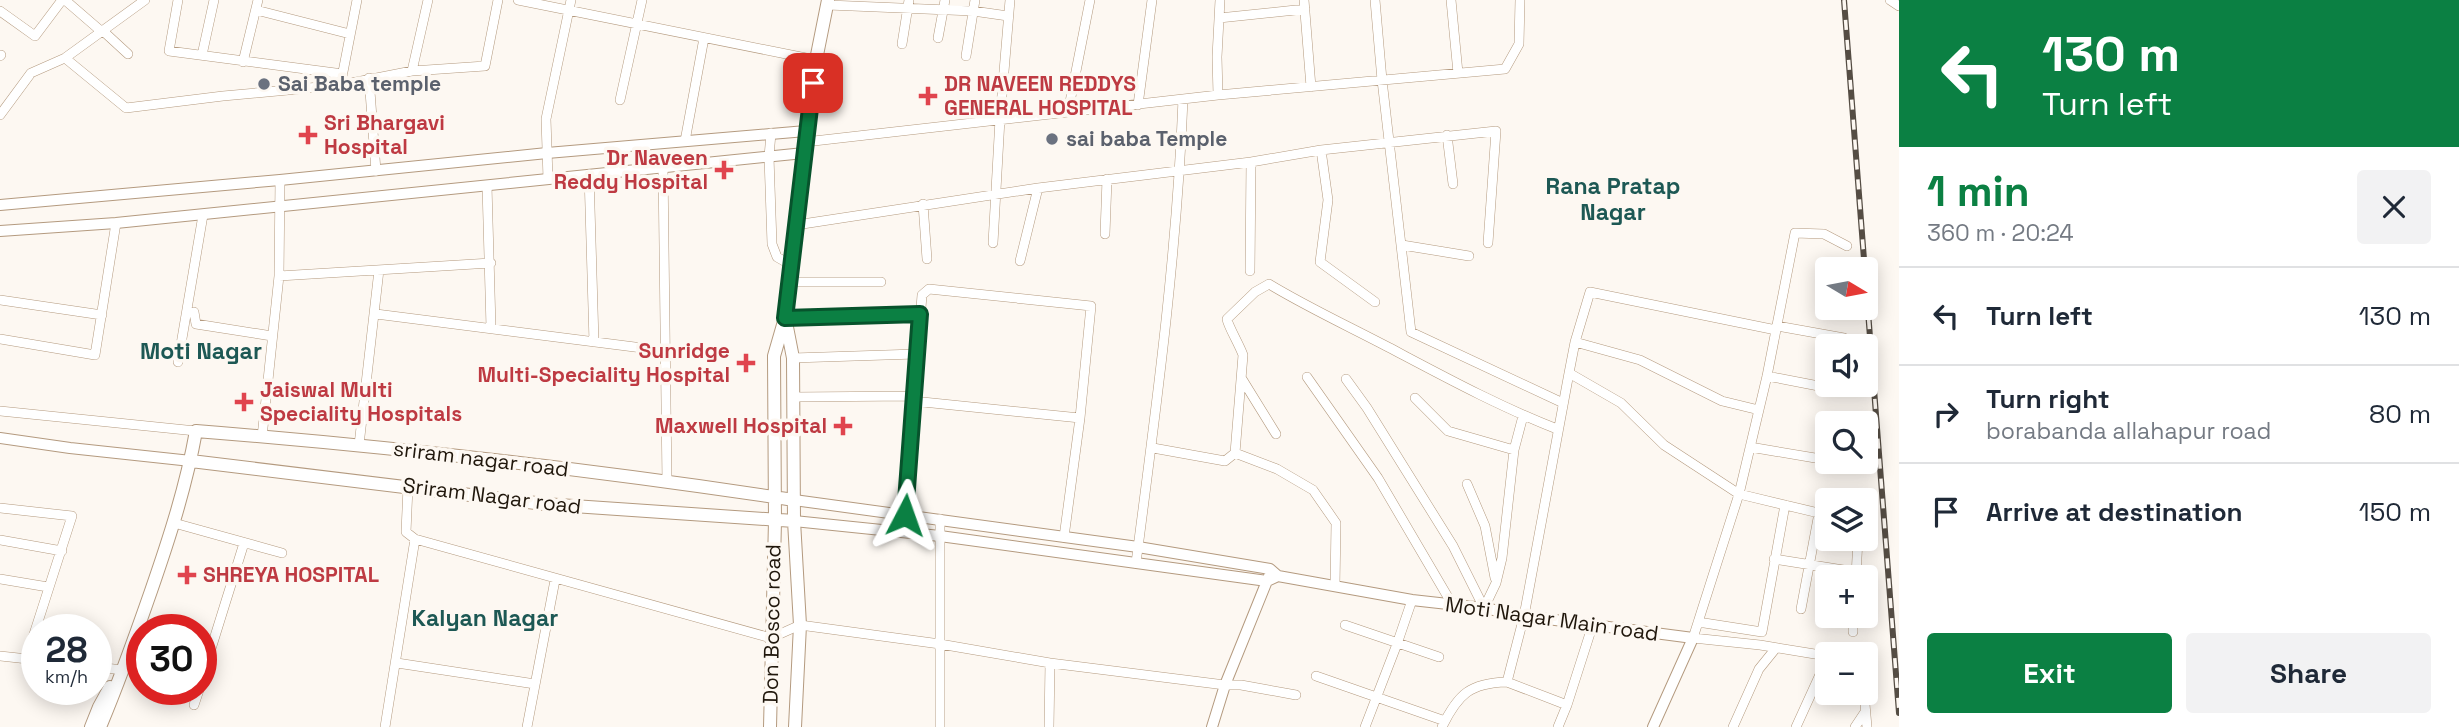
<!DOCTYPE html>
<meta charset="utf-8">
<style>
:root{--surface:#fff;--page:#f2f2f3;--text:#1f2937;--muted:#747a83;--line:#e0e1e3;--accent:#0b8043}
body{margin:0;font-family:"Space Grotesk",sans-serif;background:var(--page);color:var(--text);height:100vh;display:flex;flex-direction:column;font-size:26px;white-space:nowrap}
*{box-sizing:border-box;margin:0}
p{font-size:23px;color:var(--muted)}
.icon{flex:none;width:38px;height:38px;fill:none;stroke:currentColor;stroke-width:2;stroke-linecap:round;stroke-linejoin:round}
.map{position:relative;flex:1;overflow:hidden}
.details{display:flex;flex-direction:column;background:var(--surface);width:560px}
.details>*{flex:none}
.hud{background:#0b8043;color:#fff;overflow:hidden}
.needle{width:46px;rotate:100deg}
.tools{position:absolute;left:1815px;top:257px;display:grid;gap:14px}
.tools a{display:grid;place-items:center;width:63px;height:63px;border-radius:7px;background:var(--surface);box-shadow:0 4px 18px #0003;font-size:35px}
.speed{position:absolute;left:21px;top:614px;display:flex;gap:14px;font-size:35px;font-weight:700;text-align:center}
.speed>*{display:grid;place-content:center;width:91px;height:91px;border-radius:50%;background:var(--surface);box-shadow:0 4px 18px #0003;line-height:1}
.speed small{font-size:18px;font-weight:400}
.speed .limit{border:10px solid #d22;background:#fff;color:#111}
.pin{position:absolute;display:grid;place-items:center;width:60px;height:60px;color:#fff;margin:-30px;border-radius:14px;box-shadow:0 4px 10px #0006}
.me{position:absolute;width:77px;margin:-38px;rotate:4deg;stroke-linejoin:round;filter:drop-shadow(0 0 5px #0008)}
.turn{display:flex;align-items:center;gap:24px;height:147px;padding:0 28px;font-size:32px}
.turn .icon{width:91px;height:91px;stroke-width:2.5}
.turn b{display:block;font-size:49px;line-height:60px}
.round{display:grid;place-items:center;flex:none;width:74px;height:74px;border-radius:7px;background:var(--page)}
.head{display:flex;align-items:center;justify-content:space-between;height:119px;padding:0 28px}
h1{font-size:42px;font-weight:800;line-height:52px;color:var(--accent)}
.button{display:flex;gap:14px;margin-top:auto;padding:14px 28px}
.button a{flex:1;height:80px;border-radius:7px;background:var(--accent);color:#fff;font-size:28px;font-weight:800;line-height:80px;text-align:center}
.button a+a{background:var(--page);color:var(--text)}
ul{padding:0;list-style:none}
li{display:flex;align-items:center;gap:21px;height:98px;padding:0 28px;border-top:2px solid var(--line)}
li div{flex:1}
li b{display:block;font-size:26px}
li em{font-style:normal}
main{display:flex;flex:1;min-height:0}
.map>svg:first-child{display:block}
</style>
<main>
<div class="map">
<svg width="1899" height="727" viewBox="0 0 1899 727">
<rect width="100%" height="100%" fill="#fdf8f2"/>
<g fill="none" stroke-linecap="round" stroke-linejoin="round">
<defs>
<path id="minor" d="M65,0l37,32
M178,0l-9,51 174,23
M518,0l298,60
M1304,0l7,87
M1375,0l7,80 29,252 152,71
M1451,0l7,73
M1890,0l9,6
M828,5l145,6 35,5
M256,10l94,24
M0,11l35,25 27,-36
M1219,18l86,-9
M103,31l25,23
M938,38l7,-38
M902,44l7,-44
M202,55l12,-55
M0,56l1,-1
M966,56l9,-56
M65,58l61,50 97,-12 118,-11 71,-14 73,-5 13,-66
M243,62l15,-62
M412,71l16,-71
M342,77l15,-77
M369,78l7,93
M1218,95l-1,-38 3,-57
M620,100l22,-100
M1138,105l14,-105
M1068,112l22,-112
M0,115l31,-42 34,-15 80,-58
M771,133l-2,24 3,87 5,13 14,8
M1447,135l6,49
M685,141l19,-103
M805,142l413,-47 287,-26 14,-25 1,-44
M1321,150l7,50 -8,62 55,40
M663,168l4,314
M589,174l5,168
M548,179l-2,-60 25,-119
M487,186l4,141
M923,204l4,55
M796,225l242,-37 213,-26 70,-12 175,-19 -8,112
M1105,234l2,-55
M993,243l7,-124 10,-119
M1402,245l67,11
M1020,261l18,-73
M1250,271l1,-109
M279,276l212,-13
M789,282h92
M0,300l102,15
M194,312l2,12 76,12
M376,314l290,37
M785,318l135,-4
M1777,326l67,12
M0,339l95,16 21,-132
M1575,342l65,18 82,41 37,9
M793,358l123,-4
M178,362l25,-147
M1569,373l6,-31 15,-50 186,38
M1767,376l67,13
M1307,377l71,101 74,126
M1242,379l34,55
M1346,379l21,29 86,138 31,62
M793,397l120,-1
M1415,398l33,33 66,19 9,-34
M913,401l167,17
M0,411l196,20
M262,437l17,-161 1,-96
M359,445l20,-175
M1750,447l77,13
M1153,448l72,13 10,-8 8,-98c-4,-11 -15,-29 -16,-36l28,-27 14,-8c38,23 79,42 119,63 55,29 110,59 169,82
M1235,453l42,16 36,21 23,33 -1,63
M1839,462l30,5
M1467,484l18,42 10,52
M408,487l-2,45 9,7
M0,508l72,8 -46,143
M905,515l17,-220 7,-6 162,17 -11,112 -16,119
M940,519v208
M174,523l108,30
M0,540l62,11
M1774,559l82,13
M1136,563c20,-154 41,-308 47,-464
M1856,576l2,-37
M0,579l48,8
M1484,608l12,-25 6,-25 12,-108
M1801,609l18,-96
M1698,622l64,10 23,-127
M1345,625l94,32
M1853,632v-16
M0,656l37,4
M1827,656l-67,-11 -67,-7 46,-144 28,-118 28,-143 29,1 23,12
M397,663l138,21
M96,667l27,3
M1316,676l129,45
M201,681l43,-138
M1507,682l60,23
M1864,693l3,34
M194,705l5,-15
M385,727l30,-188 356,99 29,-13 140,19 110,19 175,22h16l55,10
M527,727l28,-147
M1049,727l1,-64
M1365,727l32,-83 15,-44
M1442,727c16,-33 28,-44 65,-45l17,-66 45,-243 52,30 43,42 75,49 88,21
M1558,727l9,-22 26,-81
M1733,727l26,-58 17,-21
M1796,727l31,-68
M1855,727l10,-15"/>
<path id="tertiary" d="M0,205l280,-25 267,-27 259,-22
M0,231l116,-8 688,-70
M0,438l70,10 121,13
M794,500l344,47 132,22 8,7 134,24 72,8 40,8 169,22 -40,89
M794,521l146,15 327,45 11,-5
M1212,727l13,-42 44,-109"/>
<path id="secondary" d="M786,322l7,36 1,163 6,104 -5,102
M191,461l353,43 250,17
M91,727l8,-20 11,-20
M100,727c19,-45 35,-90 51,-136 18,-52 35,-104 45,-160 200,16 400,39 598,69
M770,727l5,-206 -1,-165 11,-38 20,-176 11,-82 12,-60"/>
</defs>
<!-- minor casing -->
<use href="#minor" stroke="#b49a7f" stroke-width="10"/>
<!-- tertiary casing -->
<use href="#tertiary" stroke="#b49a7f" stroke-width="12"/>
<!-- secondary casing -->
<use href="#secondary" stroke="#b49a7f" stroke-width="14"/>
<!-- minor -->
<use href="#minor" stroke="#fff" stroke-width="9"/>
<!-- tertiary -->
<use href="#tertiary" stroke="#fff" stroke-width="10"/>
<!-- secondary -->
<use href="#secondary" stroke="#fff" stroke-width="12"/>
<defs>
<path id="rail" d="M1844,0l55,713"/>
</defs>
<!-- rail casing -->
<use href="#rail" stroke="#554d44" stroke-width="6"/>
<!-- rail -->
<use href="#rail" stroke="#fdf8f2" stroke-width="3.5" stroke-dasharray="10" stroke-linecap="butt"/>
</g>
<g fill="none" stroke-linecap="round" stroke-linejoin="round">
<defs>
<path id="route" d="M813,83l-28,235 135,-4 -15,201"/>
</defs>
<!-- route casing -->
<use href="#route" stroke="#07532c" stroke-width="18"/>
<!-- route -->
<use href="#route" stroke="#0b8043" stroke-width="12"/>
</g>
<!-- markers -->
<g fill="#6b7280" stroke="#fdf8f2" stroke-width="2.5">
<circle cx="264" cy="84" r="7"/>
<circle cx="1052" cy="139" r="7"/>
</g>
<g fill="#e0444e" stroke="#fdf8f2" stroke-width="2.5">
<path d="M924.5 85.5h7v7h7v7h-7v7h-7v-7h-7v-7h7z"/>
<path d="M304.5 124.5h7v7h7v7h-7v7h-7v-7h-7v-7h7z"/>
<path d="M720.5 159.5h7v7h7v7h-7v7h-7v-7h-7v-7h7z"/>
<path d="M742.5 352.5h7v7h7v7h-7v7h-7v-7h-7v-7h7z"/>
<path d="M240.5 391.5h7v7h7v7h-7v7h-7v-7h-7v-7h7z"/>
<path d="M839.5 415.5h7v7h7v7h-7v7h-7v-7h-7v-7h7z"/>
<path d="M183.5 564.5h7v7h7v7h-7v7h-7v-7h-7v-7h7z"/>
</g>
<g text-anchor="middle" stroke-width="7" stroke-linejoin="round" paint-order="stroke">
<!-- worship labels -->
<g font-size="21" font-weight="bold" fill="#5b616d" stroke="#fdf8f2" text-anchor="start">
<text x="278" y="91">Sai Baba temple</text>
<text x="1066" y="146">sai baba Temple</text>
</g>
<!-- health labels -->
<g font-size="21" font-weight="bold" fill="#be3a42" stroke="#fdf8f2" text-anchor="start">
<text x="944" y="91">DR NAVEEN REDDYS<tspan x="944" dy="24">GENERAL HOSPITAL</tspan></text>
<text x="324" y="130">Sri Bhargavi<tspan x="324" dy="24">Hospital</tspan></text>
<text x="708" y="165" text-anchor="end">Dr Naveen<tspan x="708" dy="24">Reddy Hospital</tspan></text>
<text x="730" y="358" text-anchor="end">Sunridge<tspan x="730" dy="24">Multi-Speciality Hospital</tspan></text>
<text x="260" y="397">Jaiswal Multi<tspan x="260" dy="24">Speciality Hospitals</tspan></text>
<text x="827" y="433" text-anchor="end">Maxwell Hospital</text>
<text x="203" y="582">SHREYA HOSPITAL</text>
</g>
<!-- street labels -->
<g font-size="21" fill="#20170c" stroke="#fdf8f2">
<text transform="translate(481 459) rotate(7)" y="7">sriram nagar road</text>
<text transform="translate(492 496) rotate(7)" y="7">Sriram Nagar road</text>
<text transform="translate(1552 619) rotate(8)" y="7">Moti Nagar Main road</text>
<text transform="translate(772 624) rotate(-89)" y="7">Don Bosco road</text>
</g>
<!-- neighbourhood labels -->
<g font-size="23" font-weight="bold" fill="#1d5854" stroke="#fdf8f2">
<text x="1613" y="194">Rana Pratap<tspan x="1613" dy="26">Nagar</tspan></text>
<text x="201" y="359">Moti Nagar</text>
<text x="485" y="626">Kalyan Nagar</text>
</g>
</g>
</svg>
<div class="tools">
<a><svg class="needle" viewBox="-14 -14 28 28"><path d="M0-13l5 13h-10z" fill="#e53935"/><path d="M0 13l5-13h-10z" fill="#747a83"/></svg></a>
<a><svg class="icon" aria-label="sound" viewBox="0 0 24 24"><path d="M4 9h4l5-4v14l-5-4H4zM17 9q2 3 0 6"/></svg></a>
<a><svg class="icon" aria-label="search" viewBox="0 0 24 24"><circle cx="10" cy="10" r="6"/><path d="M15 15l6 6"/></svg></a>
<a><svg class="icon" aria-label="layers" viewBox="0 0 24 24"><path d="M12 4l9 5-9 5-9-5zM3 14l9 5 9-5"/></svg></a>
<a>+</a>
<a>−</a>
</div>
<div class="speed"><div>28<small>km/h</small></div><div class="limit">30</div></div>
<div class="pin" style="left:813px;top:83px;background:#d93025"><svg class="icon" aria-label="arrive" viewBox="0 0 24 24"><path d="M6 21V4h12l-3 4 3 4H6"/></svg></div>
<svg class="me" style="left:905px;top:515px" viewBox="-20 -20 40 40"><path d="M0-17L14 15 0 8-14 15z" fill="#0b8043" stroke="#fff" stroke-width="4"/></svg>
</div>
<section class="details">
<div class="hud">
<div class="turn"><svg class="icon" aria-label="left" viewBox="0 0 24 24"><path d="M17 20v-9H6M10 6l-5 5 5 5"/></svg><div><b>130 m</b>Turn left</div></div>
</div>
<div class="head"><div><h1>1 min</h1><p>360 m · 20:24</p></div><a class="round"><svg class="icon" aria-label="close" viewBox="0 0 24 24"><path d="M6 6l12 12M18 6L6 18"/></svg></a></div>
<ul>
<li><svg class="icon" aria-label="left" viewBox="0 0 24 24"><path d="M17 20v-9H6M10 6l-5 5 5 5"/></svg><div><b>Turn left</b></div><em>130 m</em></li>
<li><svg class="icon" aria-label="right" viewBox="0 0 24 24"><path d="M7 20v-9h11M14 6l5 5-5 5"/></svg><div><b>Turn right</b><p>borabanda allahapur road</p></div><em>80 m</em></li>
<li><svg class="icon" aria-label="arrive" viewBox="0 0 24 24"><path d="M6 21V4h12l-3 4 3 4H6"/></svg><div><b>Arrive at destination</b></div><em>150 m</em></li>
</ul>
<div class="button"><a>Exit</a><a>Share</a></div>
</section>
</main>
